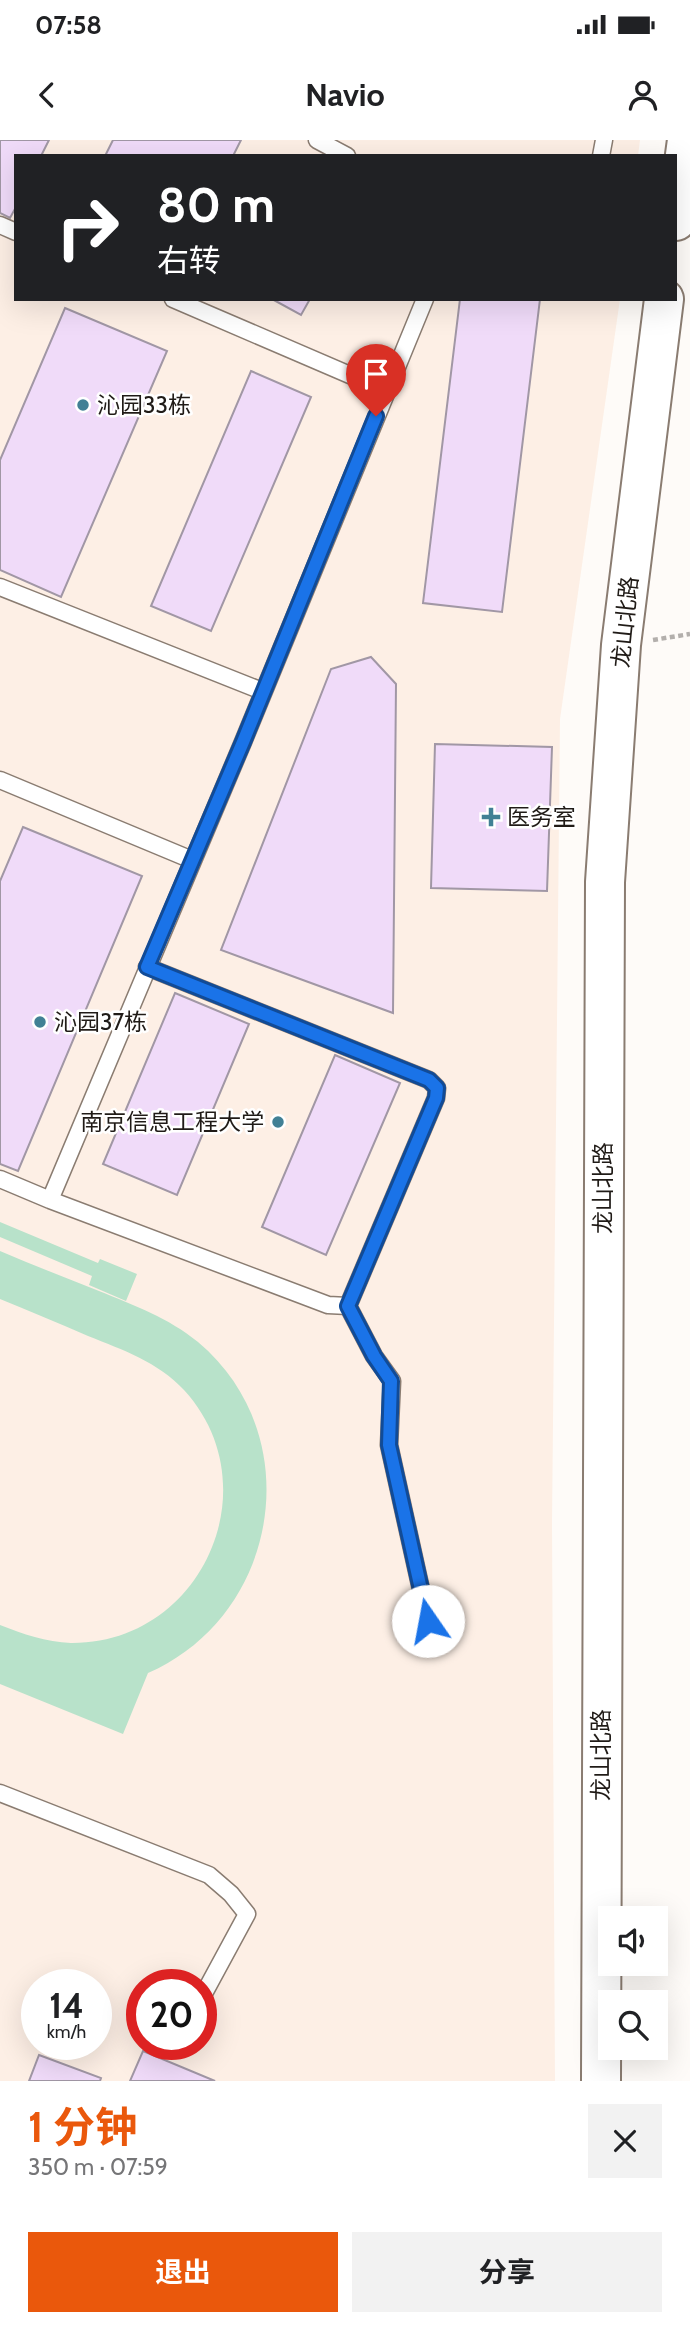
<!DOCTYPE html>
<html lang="zh">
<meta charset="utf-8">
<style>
:root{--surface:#fff;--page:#f2f2f2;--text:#202124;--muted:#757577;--accent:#ea580c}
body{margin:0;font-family:Cabin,"Noto Sans SC",sans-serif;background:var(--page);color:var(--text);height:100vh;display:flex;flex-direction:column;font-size:26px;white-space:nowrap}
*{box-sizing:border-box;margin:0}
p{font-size:23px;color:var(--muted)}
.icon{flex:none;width:38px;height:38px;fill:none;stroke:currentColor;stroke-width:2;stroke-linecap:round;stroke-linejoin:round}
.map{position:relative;height:1941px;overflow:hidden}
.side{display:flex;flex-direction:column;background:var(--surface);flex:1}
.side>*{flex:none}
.top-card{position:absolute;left:14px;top:14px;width:663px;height:147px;border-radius:0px;box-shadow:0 7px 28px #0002;background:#202124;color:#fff;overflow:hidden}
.controls{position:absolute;left:598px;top:1766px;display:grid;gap:14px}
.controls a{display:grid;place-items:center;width:70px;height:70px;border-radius:0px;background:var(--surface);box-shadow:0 7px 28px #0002;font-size:35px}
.speed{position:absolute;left:21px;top:1829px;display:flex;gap:14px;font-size:35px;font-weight:700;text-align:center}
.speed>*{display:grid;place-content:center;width:91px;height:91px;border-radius:50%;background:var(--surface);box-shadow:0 7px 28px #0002;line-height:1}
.speed small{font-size:18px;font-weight:400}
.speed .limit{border:10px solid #d22;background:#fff;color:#111}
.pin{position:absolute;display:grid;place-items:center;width:60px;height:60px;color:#fff;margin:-72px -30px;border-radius:50% 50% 50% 0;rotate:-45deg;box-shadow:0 0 7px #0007}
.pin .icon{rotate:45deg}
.me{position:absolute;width:77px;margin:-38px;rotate:348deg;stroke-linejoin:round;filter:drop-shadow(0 0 5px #0008)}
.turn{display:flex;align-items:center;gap:24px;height:147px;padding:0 28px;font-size:32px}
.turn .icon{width:91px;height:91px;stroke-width:2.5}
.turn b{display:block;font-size:49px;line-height:60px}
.round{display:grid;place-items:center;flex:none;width:74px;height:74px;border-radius:0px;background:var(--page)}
.head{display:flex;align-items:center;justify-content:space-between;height:119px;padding:0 28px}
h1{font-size:42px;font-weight:700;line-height:52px;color:var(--accent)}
.cta{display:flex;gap:14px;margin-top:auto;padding:14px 28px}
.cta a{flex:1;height:80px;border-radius:0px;background:var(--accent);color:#fff;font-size:28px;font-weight:700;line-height:80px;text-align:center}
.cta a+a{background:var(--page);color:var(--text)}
.status{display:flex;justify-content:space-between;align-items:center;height:49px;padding:0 35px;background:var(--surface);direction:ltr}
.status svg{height:19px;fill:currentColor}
header{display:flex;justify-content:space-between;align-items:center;height:91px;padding:0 28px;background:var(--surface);font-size:32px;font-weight:700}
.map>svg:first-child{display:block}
</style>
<div class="status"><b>07:58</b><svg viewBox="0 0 49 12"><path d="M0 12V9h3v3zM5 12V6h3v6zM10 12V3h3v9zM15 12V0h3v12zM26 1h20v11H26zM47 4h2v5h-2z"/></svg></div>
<header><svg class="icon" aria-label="back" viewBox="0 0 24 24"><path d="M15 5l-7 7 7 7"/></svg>Navio<svg class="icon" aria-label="person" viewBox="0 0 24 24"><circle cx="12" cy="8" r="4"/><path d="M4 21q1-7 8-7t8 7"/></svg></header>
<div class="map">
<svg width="690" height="1941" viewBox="0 0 690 1941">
<rect width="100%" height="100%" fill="#fefbf8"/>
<!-- built -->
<path fill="#fdefe5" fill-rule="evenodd" d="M0,0h640l-2,16h-622v143h604l-60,420 -8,805 3,557h-555zM37,1844h59v60h-59zM142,1844h59v60h-59z"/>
<!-- green -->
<path fill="#b8e2ca" d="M0,1082l98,41 2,-4 37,15 -11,27 -37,-16 3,-9 -92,-39z
M0,1111c33,14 66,27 99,40 34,14 70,27 99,51 111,93 82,273 -50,331l-25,61 -123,-50v-59c23,9 46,17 71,18 131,1 201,-157 113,-253 -26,-28 -61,-40 -96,-54 -29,-13 -59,-25 -88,-37z"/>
<!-- building -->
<path fill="#f0dbf9" stroke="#a197a5" stroke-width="2" d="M0,0h49l-8,16h-25v51l-6,11 -10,-5z
M113,0h128l-8,16h-128z
M272,159h38l-9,16z
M460,159h80l-38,313 -79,-9z
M65,168l102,43 -106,246 -61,-27v-110z
M251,231l60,26 -100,234 -60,-25z
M371,517l25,27 -3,329 -172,-63 110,-281z
M435,604l117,3 -5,144 -116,-3z
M23,687l119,49 -124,295 -18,-7v-283z
M175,853l74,31 -72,171 -74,-31z
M335,915l65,28 -74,172 -64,-28z
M143,1911l72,30h-85z
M39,1915l62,23 -1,3h-71z"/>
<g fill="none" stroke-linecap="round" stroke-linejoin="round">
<defs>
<path id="lane" d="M317,0l30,16
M601,16l3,-16
M0,85l16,7
M173,159l214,92
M0,447l262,104
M0,640l192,80
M147,827l282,113 8,8 -1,10 -88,208
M0,1039l50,21 278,105 20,1 26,50 18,25 -3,64 39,176
M50,1060l193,-458 182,-443
M0,1653l209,82 22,19 16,20 -46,85"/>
<path id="secondary" d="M676,81l11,-81
M601,1941l4,-1199 16,-237 43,-346"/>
</defs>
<!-- lane casing -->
<use href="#lane" stroke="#8a7c71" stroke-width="19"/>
<!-- secondary casing -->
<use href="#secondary" stroke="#8a7c71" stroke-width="42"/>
<!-- path -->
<path stroke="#b3afac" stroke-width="4.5" stroke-dasharray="5 3.5" stroke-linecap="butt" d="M653,500l37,-6"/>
<!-- lane -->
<use href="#lane" stroke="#fff" stroke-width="16"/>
<!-- secondary -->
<use href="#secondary" stroke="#fff" stroke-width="38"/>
</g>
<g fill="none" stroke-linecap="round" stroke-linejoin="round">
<defs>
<path id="route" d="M376,276l-133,326 -96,225 282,113 8,8 -1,10 -88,208 26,50 17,25 -2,64 39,176"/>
</defs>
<!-- route casing -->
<use href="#route" stroke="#114b97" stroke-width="18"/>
<!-- route -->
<use href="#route" stroke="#1a73e8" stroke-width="12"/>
</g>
<!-- markers -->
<g fill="#418095" stroke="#fff" stroke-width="2.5">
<circle cx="83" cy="265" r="7"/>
<path d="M487.5 666.5h7v7h7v7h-7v7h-7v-7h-7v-7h7z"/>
<circle cx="40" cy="882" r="7"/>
<circle cx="278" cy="982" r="7"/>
</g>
<g text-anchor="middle" stroke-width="5" stroke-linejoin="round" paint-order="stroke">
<!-- poi labels -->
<g font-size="23" fill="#201b17" stroke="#fff" text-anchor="start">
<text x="97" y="273">沁园33栋</text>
<text x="507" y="685">医务室</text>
<text x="54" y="890">沁园37栋</text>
<text x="264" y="990" text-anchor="end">南京信息工程大学</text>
</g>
<!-- street labels -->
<g font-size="23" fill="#201b17" stroke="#fff">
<text transform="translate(625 482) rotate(-84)" y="8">龙山北路</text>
<text transform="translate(603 1048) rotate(-90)" y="8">龙山北路</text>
<text transform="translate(601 1615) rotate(-90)" y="8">龙山北路</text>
</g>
</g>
</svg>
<div class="controls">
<a><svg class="icon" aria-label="sound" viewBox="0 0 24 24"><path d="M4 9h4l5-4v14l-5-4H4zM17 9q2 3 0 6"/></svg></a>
<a><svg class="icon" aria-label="search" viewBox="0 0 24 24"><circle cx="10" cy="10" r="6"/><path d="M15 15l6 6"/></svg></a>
</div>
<div class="speed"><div>14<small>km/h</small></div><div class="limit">20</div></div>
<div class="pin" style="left:376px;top:276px;background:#d93025"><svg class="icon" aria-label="arrive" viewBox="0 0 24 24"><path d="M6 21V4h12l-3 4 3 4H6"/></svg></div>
<svg class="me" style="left:428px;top:1481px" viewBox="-20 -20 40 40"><circle r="19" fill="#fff"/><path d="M0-13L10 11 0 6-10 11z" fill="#1a73e8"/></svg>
<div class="top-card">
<div class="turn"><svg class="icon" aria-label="right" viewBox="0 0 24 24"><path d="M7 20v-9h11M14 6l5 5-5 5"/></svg><div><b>80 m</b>右转</div></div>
</div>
</div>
<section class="side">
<div class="head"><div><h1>1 分钟</h1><p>350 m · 07:59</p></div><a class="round"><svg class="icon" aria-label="close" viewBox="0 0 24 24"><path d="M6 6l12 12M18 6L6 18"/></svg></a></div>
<div class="cta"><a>退出</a><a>分享</a></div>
</section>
